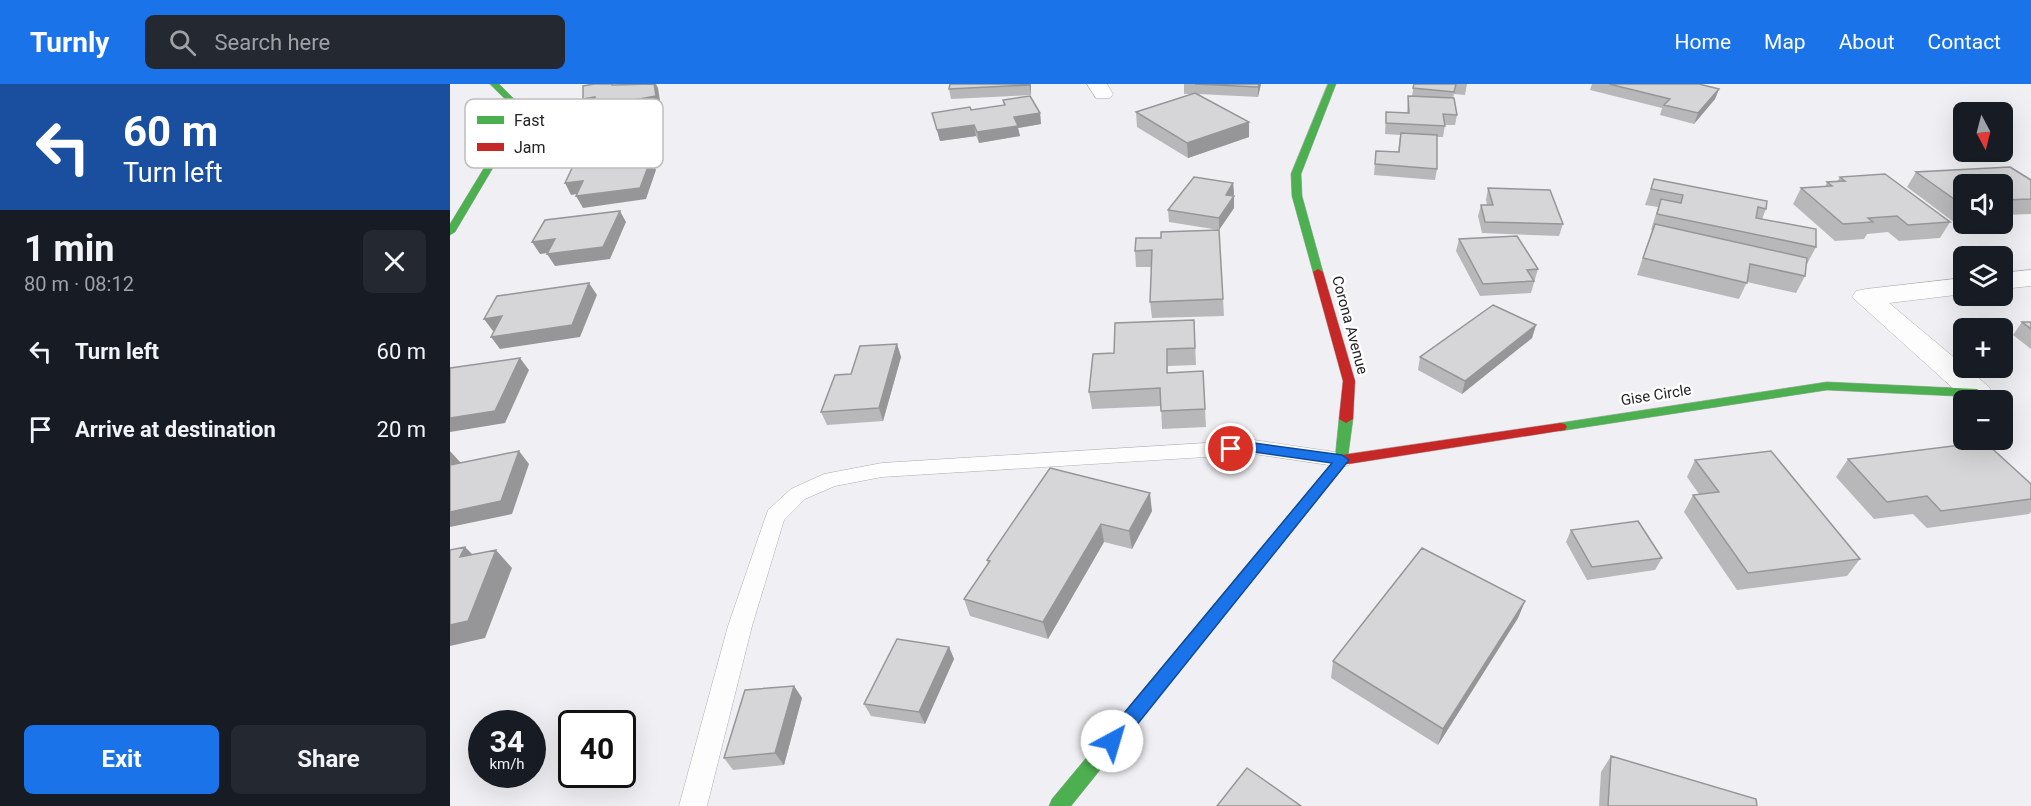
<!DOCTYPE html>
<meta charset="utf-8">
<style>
:root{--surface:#171b24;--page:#242831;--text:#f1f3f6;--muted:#9ea1a6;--accent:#1a73e8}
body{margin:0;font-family:Roboto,sans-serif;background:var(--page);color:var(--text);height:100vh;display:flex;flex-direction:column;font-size:22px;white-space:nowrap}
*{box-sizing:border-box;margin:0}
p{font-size:20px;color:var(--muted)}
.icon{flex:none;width:33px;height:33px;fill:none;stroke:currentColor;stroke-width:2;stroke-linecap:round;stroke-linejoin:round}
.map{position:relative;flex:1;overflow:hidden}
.sheet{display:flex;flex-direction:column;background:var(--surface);width:450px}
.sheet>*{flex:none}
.top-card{background:#1a4fa0;color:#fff;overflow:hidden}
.needle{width:39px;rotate:173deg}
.buttons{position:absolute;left:1503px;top:18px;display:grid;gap:12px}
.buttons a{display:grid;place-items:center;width:60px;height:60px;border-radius:9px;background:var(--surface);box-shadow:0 6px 24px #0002;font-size:30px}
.speed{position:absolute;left:18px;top:626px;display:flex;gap:12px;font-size:30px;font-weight:700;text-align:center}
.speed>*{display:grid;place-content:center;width:78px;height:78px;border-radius:50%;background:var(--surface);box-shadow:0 6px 24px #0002;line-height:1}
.speed small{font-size:15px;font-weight:400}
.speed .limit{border:3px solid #111;border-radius:9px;background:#fff;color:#111}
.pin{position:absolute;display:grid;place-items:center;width:51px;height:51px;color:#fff;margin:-26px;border:3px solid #fff;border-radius:50%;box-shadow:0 2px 6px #0007}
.me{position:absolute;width:66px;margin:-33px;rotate:39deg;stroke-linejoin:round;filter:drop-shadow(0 0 4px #0008)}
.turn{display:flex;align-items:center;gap:21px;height:126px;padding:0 24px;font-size:27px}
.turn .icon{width:78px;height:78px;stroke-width:2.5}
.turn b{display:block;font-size:42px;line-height:51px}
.round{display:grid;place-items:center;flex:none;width:63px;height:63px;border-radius:9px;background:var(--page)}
.summary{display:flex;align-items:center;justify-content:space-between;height:102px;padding:0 24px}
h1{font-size:36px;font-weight:700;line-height:45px}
.button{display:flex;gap:12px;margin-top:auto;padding:12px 24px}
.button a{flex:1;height:69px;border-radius:9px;background:var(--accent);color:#fff;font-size:24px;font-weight:700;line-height:69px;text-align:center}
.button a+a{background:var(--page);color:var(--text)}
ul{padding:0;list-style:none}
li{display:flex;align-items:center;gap:18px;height:78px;padding:0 24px}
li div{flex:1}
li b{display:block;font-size:22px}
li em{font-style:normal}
header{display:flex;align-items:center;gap:36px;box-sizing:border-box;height:84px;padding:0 30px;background:var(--accent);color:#fff}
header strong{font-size:28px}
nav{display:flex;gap:33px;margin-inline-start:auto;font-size:21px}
.search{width:420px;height:54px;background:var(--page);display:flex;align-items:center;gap:15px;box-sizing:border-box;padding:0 21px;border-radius:9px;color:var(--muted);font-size:22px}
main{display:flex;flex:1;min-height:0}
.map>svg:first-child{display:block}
</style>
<header>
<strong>Turnly</strong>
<div class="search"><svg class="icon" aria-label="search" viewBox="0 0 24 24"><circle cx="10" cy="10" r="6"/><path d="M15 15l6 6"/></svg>Search here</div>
<nav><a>Home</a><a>Map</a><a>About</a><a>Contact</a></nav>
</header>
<main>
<section class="sheet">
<div class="top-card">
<div class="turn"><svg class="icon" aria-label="left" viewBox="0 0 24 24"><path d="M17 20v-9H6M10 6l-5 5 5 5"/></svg><div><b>60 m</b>Turn left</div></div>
</div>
<div class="summary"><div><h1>1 min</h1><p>80 m · 08:12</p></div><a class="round"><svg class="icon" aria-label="close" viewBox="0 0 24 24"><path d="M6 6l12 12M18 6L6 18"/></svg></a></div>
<ul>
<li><svg class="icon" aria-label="left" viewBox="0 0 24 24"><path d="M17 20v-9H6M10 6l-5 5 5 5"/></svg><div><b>Turn left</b></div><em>60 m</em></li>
<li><svg class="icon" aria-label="arrive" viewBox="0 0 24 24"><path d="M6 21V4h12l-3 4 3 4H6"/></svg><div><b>Arrive at destination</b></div><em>20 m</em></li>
</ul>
<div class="button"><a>Exit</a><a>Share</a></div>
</section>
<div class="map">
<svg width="1581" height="722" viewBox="0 0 1581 722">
<rect width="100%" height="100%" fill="#f0f0f4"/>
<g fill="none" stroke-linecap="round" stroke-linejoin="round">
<defs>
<path id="lane" d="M804,356l88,13 7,2 3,5 -3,5 -7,2 -88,-13 -372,23 -47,9 -30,13 -21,21 -32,106 -45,180h-28l49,-180 40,-116 23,-21 33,-15 58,-11z"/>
<path id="street" d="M637,0h20l6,10 -3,4h-14z
M1581,186v16l-29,3v-16z
M1514,194v16l-75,9 99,83 5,7 -6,7h-21l-114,-103 4,-6 10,-2z"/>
<path id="fast" d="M40,0h9l16,16 5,22 -65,110 -5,3v-11l62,-102 -5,-21z
M878,0h8l-35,90 1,22 21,76 -5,3 -5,-3 -21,-76 -1,-22z
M1377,298l150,7 6,4 -6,4 -150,-7 -267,41 -7,-4 7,-4z
M896,331l7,4 -6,44 -276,343h-22l3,-7 283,-340 4,-40z"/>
<path id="jam" d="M868,185l5,3 32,109 -2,38 -7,4 -7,-4 4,-38 -30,-109z
M1110,339l5,1 2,3 -2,3 -223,35 -7,-5 7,-5z"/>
</defs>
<!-- lane casing -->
<use href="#lane" stroke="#adadaf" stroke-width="1"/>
<!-- street casing -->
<use href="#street" stroke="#adadaf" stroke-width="1"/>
<!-- fast casing -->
<use href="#fast" stroke="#adadaf" stroke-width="1"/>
<!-- jam casing -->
<use href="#jam" stroke="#adadaf" stroke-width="1"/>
<!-- lane -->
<use href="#lane" fill="#fdfdfd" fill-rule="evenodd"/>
<!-- street -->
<use href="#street" fill="#fdfdfd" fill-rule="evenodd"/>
<!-- fast -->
<use href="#fast" fill="#4caf50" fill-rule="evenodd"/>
<!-- jam -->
<use href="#jam" fill="#c62828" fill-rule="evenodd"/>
</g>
<!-- wall -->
<path fill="#b8b8bb" d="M500,0h81v11l-80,4 -2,-10z
M734,0h77l-3,13 -59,-3 50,43 -61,21 -51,-31 -1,-15 55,-18h-7z
M964,0h53l-2,11 -11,-1 -1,4 4,17 -2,10h-10l-2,12h-6v32l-2,11 -61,-5 2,-24 22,1 2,-17 -15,-1 1,-22 21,1 1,-17h4z
M1142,0h107l20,5 -4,10 -21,25 -34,-9 2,-7 -72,-18z
M553,16l37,13 1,11 -23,4 2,8 -41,7 -3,-7 -36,5 -8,-28 39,-3 33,-5z
M1466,88l115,8v34l-27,1 -2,3v-34h-38v40h35l-40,2 -52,-39z
M1390,93l110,45 -10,16 -41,3 -11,-9 -21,2 -3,5 -29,2 -42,-37 8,-16 24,-1 2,-5h10z
M1204,95l112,30 -4,10 54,28 -9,17 -1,-1 -1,13 -9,17 -49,-11 -8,17 -102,-24 15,-45h-1l7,-23 -13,-2z
M783,99l1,11 -1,2h1v12l-15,22 -50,-8 -1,-12z
M1038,104l75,36 -4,12 -77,-3 -4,-17 3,-11h6l-1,-5z
M686,154l87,61 1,17 -72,2 -2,-16 2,-35h-16l-1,-16z
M1009,155l79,30 -7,24 -51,3 -24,-45z
M744,236l2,45 -28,1v7l35,-2 3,56 -44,2 -1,-23 -69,3 -3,-17 25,-39z
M1572,238h9v27l-18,-14z
M1086,241l-4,13 -70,56 -44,-24 2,-13z
M447,260l4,13 -18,64 -56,4 -6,-13 30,-38z
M1398,375l183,25v28l-2,2 -102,14 -14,-14 -39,5 -38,-42z
M1245,376l165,99 -13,17 -110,14 -53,-78 9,-17 6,-1 -12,-17z
M600,384l102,43 -20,38 -28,-7 -56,97 -78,-23 -6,-17 24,-35 -1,-4z
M1121,446l91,28 -7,12 -68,10 -21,-38z
M1075,517l-7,17 -80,127 -107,-67 2,-17z
M499,563l5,12 -29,65 -54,-8 -7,-12z
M344,602l8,12 -18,67 -51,5 -9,-12z
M1161,672l146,50h-158l2,-34z"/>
<!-- shaded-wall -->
<path fill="#969698" d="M204,0h2l2,4 3,19 -60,10 -5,-9 -7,2 -6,-11z
M579,0h2v11z
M809,0h2l-3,13v-10z
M1269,5l-4,10 -21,25 4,-11z
M590,29l1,11 -23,4 2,8 -41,7 -2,-11 37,-15z
M179,30l5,10 -8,26 -54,7 -6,-11z
M799,38v15l-61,21 -1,-15z
M524,41l2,11 -36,5 -3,-11z
M201,75l5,11 -10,29 -63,9 -7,-12z
M133,97l6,11 -18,3 -6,-12z
M783,99l1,11 -8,12v-11z
M784,112v12l-15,22v-12z
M170,127l6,11 -16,37 -55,7 -8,-12z
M105,155l8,12 -23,3 -8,-12z
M139,199l8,12 -17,42 -80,12 -9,-12z
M52,232l9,12 -18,3 -9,-12z
M1086,241l-4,13 -70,56 3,-13z
M447,260l4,13 -18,64 -4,-13z
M70,274l9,12 -24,53 -55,9v-14z
M0,367l11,12 -11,12z
M69,367l10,13 -17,50 -62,13v-15z
M700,409l2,18 -20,38 -3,-18z
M651,440l3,18 -56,97 -5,-17z
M15,463l17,17 -22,-7z
M46,466l16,18 -27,70 -35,8v-21z
M1075,517l-7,17 -80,127 5,-16z
M499,563l5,12 -29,65 -6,-12z
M344,602l8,12 -18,67 -9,-12z"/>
<!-- building -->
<path fill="#d6d6d9" stroke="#969698" stroke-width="1.5" d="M144,0h18v1l42,-1 2,12 -61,11v-10l-12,2v-13z
M500,0h79v1l-80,4z
M745,0h64l-1,3z
M964,0h42l-2,8 -41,-4z
M1159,0h90l20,5 -21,24 -34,-8 6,-6z
M745,9l54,29 -62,21 -51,-31z
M580,12l10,17 -26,4 4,9 -41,6 -3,-7 -37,5 -5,-17 38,-6 1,3 34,-5 -2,-5z
M958,12l46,2 3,17 -14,-1 2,12 -59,-3v-11l23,1z
M951,49l36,2v34l-62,-5 1,-13 23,1z
M201,75l-11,29 -64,8 7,-15 -18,2 9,-19 33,-4 -3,5z
M1560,83l21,13v19l-29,1v-16h-38v22l-48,-34z
M1435,90l65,48 -42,3 -11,-9 -29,2 5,4 -30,2 -42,-36 31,-2 -5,-4 18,-1 -5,-4z
M744,93l39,6 -7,12 8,1 -15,22 -51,-8z
M1204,95l113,22 -1,8 -8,-2 -2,11 60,11v18l-159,-33 4,-15 20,4 2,-8 -32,-6z
M1038,104l62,2 13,34 -78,-2 -4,-17h12z
M1552,119l8,5h-8z
M170,127l-17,36 -56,7 8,-15 -23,3 13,-22z
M1205,140l152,34 -2,18 -55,-12 -3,19 -104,-25z
M769,146l4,69 -73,3 2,-52 -17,1 1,-13h25v-6z
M1067,152l21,33 -11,1 7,11 -51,3 -24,-45z
M139,199l-17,42 -81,12 11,-21 -18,3 13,-23z
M1043,221l43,20 -71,56 -45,-24z
M744,236l1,28 -28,1v24l36,-2 2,38 -44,2 -1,-23 -71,4 4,-38 21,-1 1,-30z
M1572,238h9v7z
M447,260l-18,64 -58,4 14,-37 16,-1 9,-28z
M70,274l-25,53 -45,7v-50z
M1535,358l46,42v15l-90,12 -14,-15 -40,6 -39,-43z
M69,367l-18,50 -51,11v-47z
M1321,367l89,108 -112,14 -55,-78 26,-3 -24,-32z
M600,384l100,25 -21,38 -28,-7 -58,98 -79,-23 26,-38 -3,-1z
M1188,437l24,37 -70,9 -21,-37z
M15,463l-5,10 36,-7 -28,71 -18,4v-75z
M972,464l103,53 -82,128 -110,-68z
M447,555l52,8 -30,65 -55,-8z
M344,602l-19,67 -51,5 21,-68z
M1161,672l145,43 1,7h-149z
M797,684l54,38h-84z"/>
<!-- route -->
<path fill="#1a73e8" stroke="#114b97" stroke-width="1.5" d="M804,359l88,12 7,5 -230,287 -7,2 -6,-2 -3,-6 3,-6 226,-272 -78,-11 -23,2 -7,-5 7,-5z"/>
<g text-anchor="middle" stroke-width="5" stroke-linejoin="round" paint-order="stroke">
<!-- street labels -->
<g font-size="15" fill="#242426" stroke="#fff">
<text transform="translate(900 241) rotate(75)" y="5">Corona Avenue</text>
<text transform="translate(1206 311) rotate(-9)" y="5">Gise Circle</text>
</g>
</g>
<!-- legend -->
<rect x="15" y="15" width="198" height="69" rx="9" fill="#fff" stroke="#bdbdbe" stroke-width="1.5"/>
<rect x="27" y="32" width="27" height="8" fill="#4caf50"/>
<rect x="27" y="59" width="27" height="8" fill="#c62828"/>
<g font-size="16" fill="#242426">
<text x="64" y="42">Fast</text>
<text x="64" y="69">Jam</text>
</g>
</svg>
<div class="buttons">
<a><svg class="needle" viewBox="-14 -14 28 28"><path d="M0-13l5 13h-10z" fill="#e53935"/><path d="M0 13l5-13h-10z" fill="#9ea1a6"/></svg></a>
<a><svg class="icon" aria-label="sound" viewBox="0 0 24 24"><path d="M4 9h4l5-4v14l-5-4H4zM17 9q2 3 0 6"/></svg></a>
<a><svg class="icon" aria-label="layers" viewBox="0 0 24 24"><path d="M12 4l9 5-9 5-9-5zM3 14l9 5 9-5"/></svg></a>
<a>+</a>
<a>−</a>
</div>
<div class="speed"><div>34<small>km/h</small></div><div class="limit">40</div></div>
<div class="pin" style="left:781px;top:365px;background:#d93025"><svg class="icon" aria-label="arrive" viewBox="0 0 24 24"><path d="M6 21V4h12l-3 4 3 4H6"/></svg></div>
<svg class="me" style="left:662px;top:657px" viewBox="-20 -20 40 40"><circle r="19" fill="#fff"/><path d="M0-13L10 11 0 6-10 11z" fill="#1a73e8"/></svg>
</div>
</main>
